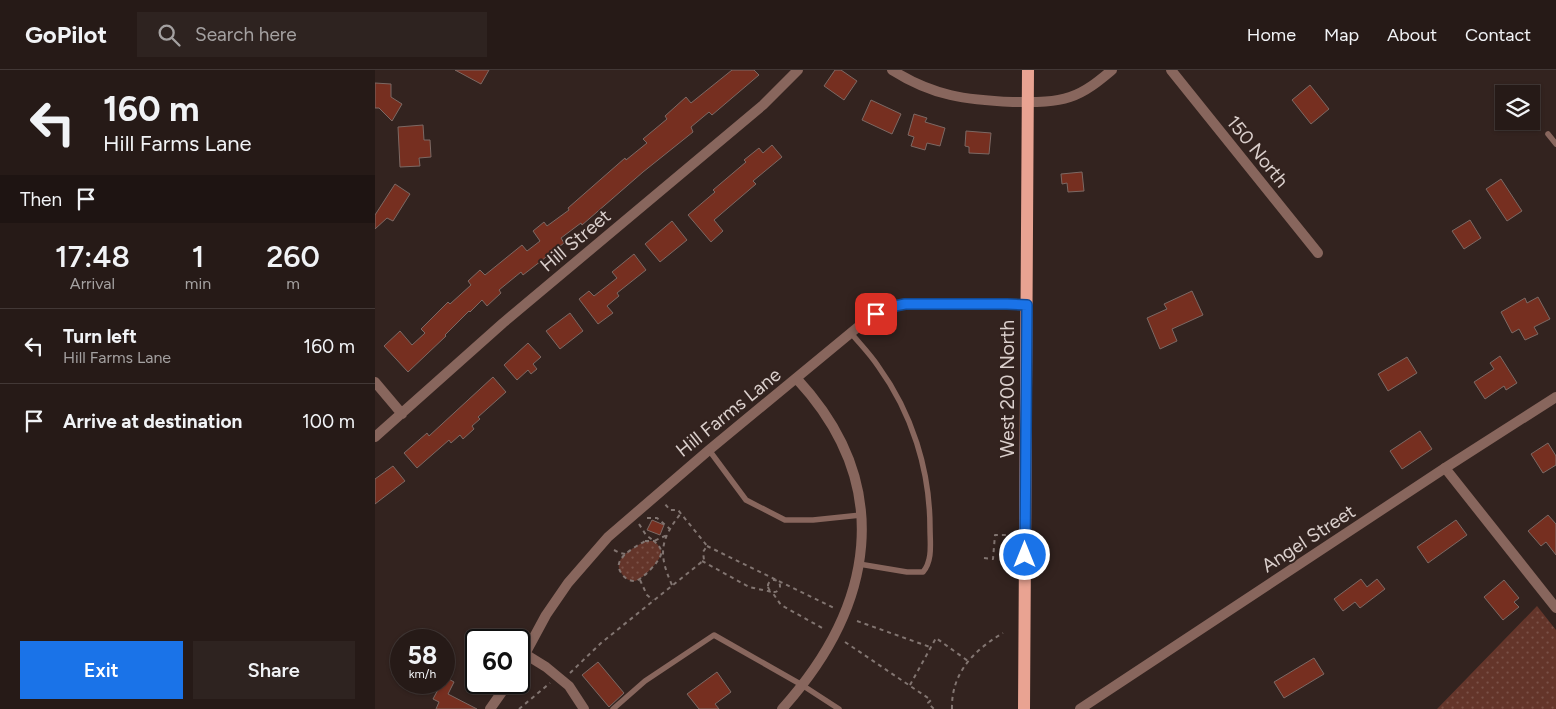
<!DOCTYPE html>
<style>
:root{--surface:#261a17;--page:#2e2320;--text:#f1f3f6;--muted:#a4a1a1;--line:#423836;--accent:#1a73e8}
body{margin:0;font-family:Figtree,sans-serif;background:var(--page);color:var(--text);height:100vh;display:flex;flex-direction:column;font-size:19px;white-space:nowrap}
*{box-sizing:border-box;margin:0}
p{font-size:16px;color:var(--muted)}
.icon{flex:none;width:28px;height:28px;fill:none;stroke:currentColor;stroke-width:2;stroke-linecap:round;stroke-linejoin:round}
.map{position:relative;flex:1;overflow:hidden}
.sheet{display:flex;flex-direction:column;background:var(--surface);width:375px}
.sheet>*{flex:none}
.hud{background:#261a17;color:var(--text);overflow:hidden}
.tools{position:absolute;left:1120px;top:15px;display:grid;gap:10px}
.tools a{display:grid;place-items:center;width:45px;height:45px;border-radius:0px;background:var(--surface);box-shadow:0 1px 4px #0004,0 0 0 1px var(--line);font-size:25px}
.speed{position:absolute;left:15px;top:559px;display:flex;gap:10px;font-size:25px;font-weight:700;text-align:center}
.speed>*{display:grid;place-content:center;width:65px;height:65px;border-radius:50%;background:var(--surface);box-shadow:0 1px 4px #0004,0 0 0 1px var(--line);line-height:1}
.speed small{font-size:12px;font-weight:400}
.speed .limit{border:2px solid #111;border-radius:8px;background:#fff;color:#111}
.pin{position:absolute;display:grid;place-items:center;width:42px;height:42px;color:#fff;margin:-21px;border-radius:10px;box-shadow:0 2px 8px #0006}
.me{position:absolute;width:55px;margin:-28px;rotate:0deg;stroke-linejoin:round;filter:drop-shadow(0 0 4px #0008)}
.turn{display:flex;align-items:center;gap:18px;height:105px;padding:0 20px;font-size:22px}
.turn .icon{width:65px;height:65px;stroke-width:2.5}
.turn b{display:block;font-size:35px;line-height:42px}
.then{display:flex;align-items:center;height:48px;padding:0 20px;background:#0003;gap:10px;font-size:19px}
.eta{display:flex;justify-content:space-evenly;align-items:center;height:85px;text-align:center}
.eta b{font-size:30px;font-weight:600;line-height:35px}
.cta{display:flex;gap:10px;margin-top:auto;padding:10px 20px}
.cta a{flex:1;height:58px;border-radius:0px;background:var(--accent);color:#fff;font-size:20px;font-weight:600;line-height:58px;text-align:center}
.cta a+a{background:var(--page);color:var(--text)}
ul{padding:0;list-style:none}
li{display:flex;align-items:center;gap:15px;height:75px;padding:0 20px;border-top:1px solid var(--line)}
li div{flex:1}
li b{display:block;font-size:19px}
li em{font-style:normal}
header{display:flex;align-items:center;gap:30px;box-sizing:border-box;height:70px;padding:0 25px;background:var(--surface);border-bottom:1px solid var(--line)}
header strong{font-size:24px}
nav{display:flex;gap:28px;margin-inline-start:auto;font-size:18px}
.search{width:350px;height:45px;background:var(--page);display:flex;align-items:center;gap:12px;box-sizing:border-box;padding:0 18px;border-radius:0px;color:var(--muted);font-size:19px}
main{display:flex;flex:1;min-height:0}
.map>svg:first-child{display:block}
</style>
<header>
<strong>GoPilot</strong>
<div class="search"><svg class="icon" aria-label="search" viewBox="0 0 24 24"><circle cx="10" cy="10" r="6"/><path d="M15 15l6 6"/></svg>Search here</div>
<nav><a>Home</a><a>Map</a><a>About</a><a>Contact</a></nav>
</header>
<main>
<section class="sheet">
<div class="hud">
<div class="turn"><svg class="icon" aria-label="left" viewBox="0 0 24 24"><path d="M17 20v-9H6M10 6l-5 5 5 5"/></svg><div><b>160 m</b>Hill Farms Lane</div></div>
<div class="then">Then<svg class="icon" aria-label="arrive" viewBox="0 0 24 24"><path d="M6 21V4h12l-3 4 3 4H6"/></svg></div>
</div>
<div class="eta">
<div><b>17:48</b><p>Arrival</p></div>
<div><b>1</b><p>min</p></div>
<div><b>260</b><p>m</p></div>
</div>
<ul>
<li><svg class="icon" aria-label="left" viewBox="0 0 24 24"><path d="M17 20v-9H6M10 6l-5 5 5 5"/></svg><div><b>Turn left</b><p>Hill Farms Lane</p></div><em>160 m</em></li>
<li><svg class="icon" aria-label="arrive" viewBox="0 0 24 24"><path d="M6 21V4h12l-3 4 3 4H6"/></svg><div><b>Arrive at destination</b></div><em>100 m</em></li>
</ul>
<div class="cta"><a>Exit</a><a>Share</a></div>
</section>
<div class="map">
<svg width="1181" height="639" viewBox="0 0 1181 639">
<defs>
<pattern id="green-dots" width="8" height="8" patternUnits="userSpaceOnUse" patternTransform="scale(1.25)"><rect width="8" height="8" fill="#64352a"/><path d="M2 2h.1M6 6h.1" fill="none" stroke="#7a5148" stroke-width="1.8" stroke-linecap="round"/></pattern>
</defs>
<rect width="100%" height="100%" fill="#33231f"/>
<!-- green -->
<path fill="url(#green-dots)" d="M270,471h9c4,4 8,7 7,13 -1,7 -19,26 -26,27 -5,0 -10,-2 -13,-7 -12,-15 12,-26 23,-33z
M1162,536l19,24v79h-119z"/>
<!-- building -->
<path fill="#762f20" stroke="#7c6964" d="M80,0h34l-8,14z
M357,0h22l5,5 -47,40 -3,-3 -18,15 2,5 -50,40 -61,53 -1,-2 -20,15 3,5 -41,32 -2,-3 -22,18 2,3 -14,13 -5,-6 -12,12 -1,-1 -24,24 1,1 -38,36 -24,-26 16,-15 12,14 13,-12 -4,-4 27,-27 2,2 21,-19 -3,-4 12,-11 5,5 37,-30 5,6 13,-10 -7,-10 11,-9 3,4 22,-16 -1,-2 57,-50 1,2 21,-17 -4,-4 24,-20 -2,-3 21,-19 5,6z
M460,0h6l16,11 -13,19 -20,-14z
M0,13l16,1v13l11,7 -10,17 -13,-13h-4z
M935,15l19,24 -18,15 -19,-24z
M496,30l30,14 -9,20 -30,-14z
M539,44l13,4 -2,4 20,6 -5,18 -13,-3 -2,7 -14,-4 3,-9 -6,-2z
M48,55l1,15h6l1,17 -12,1 1,8 -20,1 -2,-40z
M591,61l25,2 -2,21 -20,-1v-6l-4,-1z
M397,75l10,12 -29,24 3,3 -42,36 9,11 -12,11 -23,-27 27,-23 -2,-2 33,-28 -2,-2 15,-12 4,5z
M707,102l2,19 -16,1 -1,-9 -5,1 -1,-10z
M1126,109l21,32 -15,10 -21,-32z
M20,114l15,10 -17,27 -6,-3 -12,11v-14z
M1095,150l11,18 -17,11 -12,-18z
M297,151l15,19 -27,22 -15,-18z
M259,184l12,16 -29,23 2,3 -12,10 6,7 -15,11 -19,-25 10,-8 5,5 23,-18 -5,-6z
M817,221l11,24 -31,14 5,12 -17,8 -13,-31 20,-9 -3,-5z
M1163,227l12,22 -16,8 4,7 -13,6 -6,-11 -7,4 -11,-21 24,-14 2,5z
M195,243l13,18 -23,18 -14,-18z
M153,273l13,14 -8,7 4,5 -6,5 -3,-4 -11,10 -13,-15z
M1125,286l17,27 -11,7 -2,-4 -19,13 -11,-17 20,-13 -4,-6z
M1032,287l10,16 -29,18 -10,-17z
M118,307l13,15 -28,25 2,2 -8,7 2,3 -11,10 -3,-4 -9,8 -2,-3 -32,28 -13,-15 23,-20 2,3z
M1045,361l12,18 -30,20 -12,-18z
M1173,373l8,13v9l-13,8 -12,-19z
M18,396l12,15 -30,23v-25z
M1173,445l8,9v31l-10,-13 -5,4 -13,-15z
M277,450l12,5 -4,10 -13,-5z
M1081,450l11,15 -39,28 -11,-16z
M986,509l6,8 10,-8 8,10 -25,19 -5,-6 -12,9 -9,-12z
M1129,510l15,18 -5,4 5,5 -16,13 -19,-23z
M939,588l10,16 -40,24 -10,-16z
M223,592l26,31 -15,14 -27,-32z
M342,602l14,20 -16,12 4,5h-20l-12,-15z
M70,607l9,5 -6,12 29,15h-41l3,-7 -6,-3 9,-17h2z"/>
<g fill="none" stroke-linecap="round" stroke-linejoin="round">
<!-- path -->
<path stroke="#827571" stroke-width="2" stroke-dasharray="4 4" stroke-linecap="butt" d="M272,448h10l13,11
M264,454l7,11 8,6 13,-6
M270,471h9c4,4 8,7 7,13 -1,7 -19,26 -26,27 -5,0 -10,-2 -13,-7 -12,-15 12,-26 23,-33z
M332,476l127,62
M239,480l6,3 6,1
M609,488l9,1 2,-24h11
M327,491l47,26 23,5 9,13 43,24
M265,510l7,15 6,5
M393 516a6 6 0 1 1 12 0a6 6 0 1 1-12 0Z
M297,515c-14,-31 -12,-45 9,-72
M482,551l73,26
M470,572l86,58 -3,3 6,6
M195,603l31,-30 103,-83 -1,-8 4,-6 -3,-4 -26,-32h-8l-5,-6
M535,615l26,-47 32,23
M144,639l31,-26
M577,639c-1,-36 22,-59 51,-76"/>
<!-- service -->
<path stroke="#88665d" stroke-width="5.5" d="M1173,64l8,10
M476,263c9,11 19,21 27,33 34,47 52,104 52,162 0,15 3,32 -7,44h-16l-48,-8
M334,380l37,50 39,20h28l48,-5
M238,639l32,-28 69,-46 88,50 37,24"/>
<!-- minor -->
<path stroke="#88665d" stroke-width="10" d="M517,0c41,26 74,30 121,32 19,0 39,1 57,-5 16,-5 30,-17 42,-27
M796,0l147,183
M0,312l27,32
M0,367l128,-114 260,-218 35,-35
M1070,398l111,140
M150,584l21,13 23,19 15,23
M144,595l27,-50 22,-32 40,-46 101,-87 155,-128c13,-10 25,-14 41,-18l121,1
M115,639l19,-27
M407,639c92,-102 114,-223 15,-330"/>
<!-- tertiary -->
<path stroke="#88665d" stroke-width="10" d="M705,639l365,-241 111,-71"/>
<!-- primary -->
<path stroke="#e9a392" stroke-width="12" d="M649,639l4,-639"/>
</g>
<g fill="none" stroke-linecap="round" stroke-linejoin="round">
<defs>
<path id="route" d="M501,244l14,-7 15,-3h102l20,1 -2,250"/>
</defs>
<!-- route casing -->
<use href="#route" stroke="#114b97" stroke-width="12"/>
<!-- route -->
<use href="#route" stroke="#1a73e8" stroke-width="9"/>
</g>
<g text-anchor="middle" stroke-width="4" stroke-linejoin="round" paint-order="stroke">
<!-- street labels -->
<g font-size="19" fill="#dacfcc" stroke="#33231f">
<text transform="translate(883 81) rotate(51)" y="7">150 North</text>
<text transform="translate(200 170) rotate(-40)" y="7">Hill Street</text>
<text transform="translate(632 319) rotate(-90)" y="7">West 200 North</text>
<text transform="translate(353 342) rotate(-39)" y="7">Hill Farms Lane</text>
<text transform="translate(933 468) rotate(-33)" y="7">Angel Street</text>
</g>
</g>
</svg>
<div class="tools">
<a><svg class="icon" aria-label="layers" viewBox="0 0 24 24"><path d="M12 4l9 5-9 5-9-5zM3 14l9 5 9-5"/></svg></a>
</div>
<div class="speed"><div>58<small>km/h</small></div><div class="limit">60</div></div>
<div class="pin" style="left:501px;top:244px;background:#d93025"><svg class="icon" aria-label="arrive" viewBox="0 0 24 24"><path d="M6 21V4h12l-3 4 3 4H6"/></svg></div>
<svg class="me" style="left:650px;top:485px" viewBox="-20 -20 40 40"><circle r="17" fill="#1a73e8" stroke="#fff" stroke-width="3"/><path d="M0-11L8 9 0 5-8 9z" fill="#fff"/></svg>
</div>
</main>
